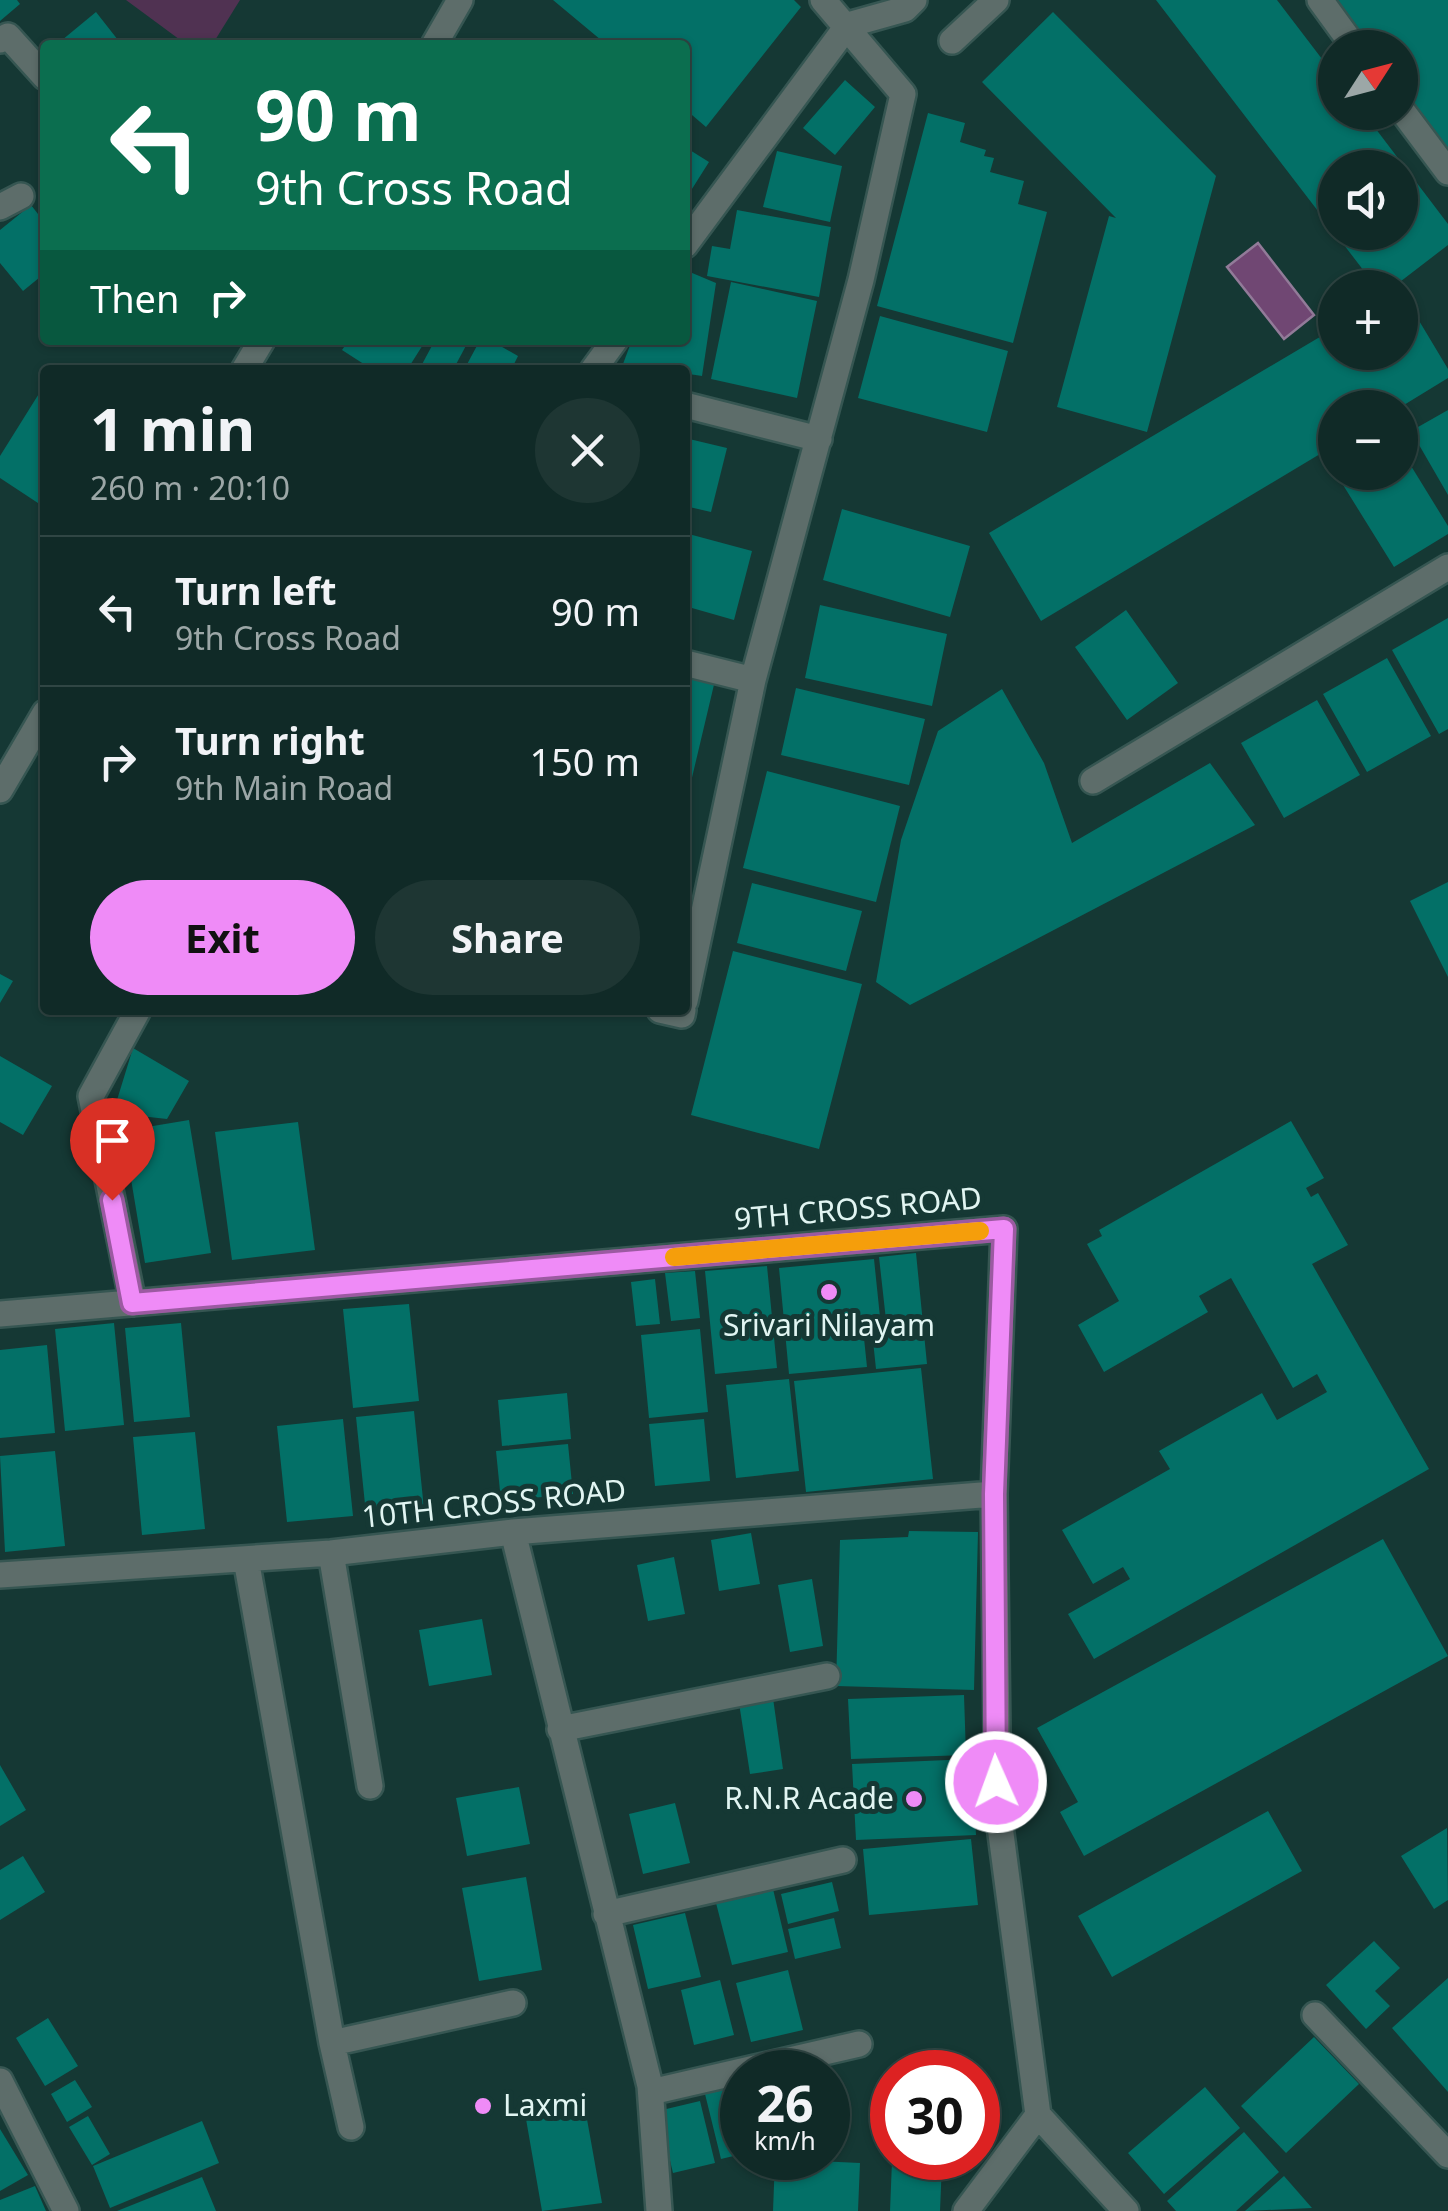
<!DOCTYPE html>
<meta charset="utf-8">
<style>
:root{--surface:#102a27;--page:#1e3633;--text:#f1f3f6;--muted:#9ca7a7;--line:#304644;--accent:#ef8bf7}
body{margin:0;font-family:"Noto Sans",sans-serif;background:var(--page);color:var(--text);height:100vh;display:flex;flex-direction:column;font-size:38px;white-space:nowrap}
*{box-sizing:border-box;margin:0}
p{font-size:32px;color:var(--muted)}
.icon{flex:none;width:55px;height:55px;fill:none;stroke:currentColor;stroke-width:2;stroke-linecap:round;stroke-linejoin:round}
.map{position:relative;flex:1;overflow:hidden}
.details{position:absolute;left:40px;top:365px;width:650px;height:650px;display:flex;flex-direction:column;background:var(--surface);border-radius:10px;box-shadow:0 2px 8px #0004,0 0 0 2px var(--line)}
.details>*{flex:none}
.top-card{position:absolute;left:40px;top:40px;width:650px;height:305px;border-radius:10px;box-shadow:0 2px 8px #0004,0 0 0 2px var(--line);background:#0b6e4f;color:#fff;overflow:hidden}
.needle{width:65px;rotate:54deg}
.tools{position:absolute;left:1318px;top:30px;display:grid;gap:20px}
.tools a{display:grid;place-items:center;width:100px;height:100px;border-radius:50%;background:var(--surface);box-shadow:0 2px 8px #0004,0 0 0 2px var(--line);font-size:50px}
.speed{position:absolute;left:720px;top:2050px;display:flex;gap:20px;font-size:50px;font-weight:700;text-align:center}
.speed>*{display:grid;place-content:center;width:130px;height:130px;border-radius:50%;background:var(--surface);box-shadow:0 2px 8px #0004,0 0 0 2px var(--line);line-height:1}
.speed small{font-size:25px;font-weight:400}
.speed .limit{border:15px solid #d22;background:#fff;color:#111}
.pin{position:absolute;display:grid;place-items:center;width:85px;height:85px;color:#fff;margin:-102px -42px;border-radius:50% 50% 50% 0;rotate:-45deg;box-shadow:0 0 10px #0007}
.pin .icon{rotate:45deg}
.me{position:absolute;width:110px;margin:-55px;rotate:358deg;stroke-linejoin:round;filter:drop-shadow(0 0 8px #0008)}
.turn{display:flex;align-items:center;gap:35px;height:210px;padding:0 50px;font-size:45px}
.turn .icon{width:130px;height:130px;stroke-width:2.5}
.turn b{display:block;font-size:70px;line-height:85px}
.then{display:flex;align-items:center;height:95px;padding:0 50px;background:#0003;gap:20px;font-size:38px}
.round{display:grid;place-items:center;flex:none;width:105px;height:105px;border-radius:52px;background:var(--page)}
.head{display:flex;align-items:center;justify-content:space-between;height:170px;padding:0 50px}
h1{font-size:60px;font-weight:700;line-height:75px}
.action{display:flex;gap:20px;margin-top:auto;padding:20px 50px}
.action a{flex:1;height:115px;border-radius:60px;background:var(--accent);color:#111;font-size:40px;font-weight:700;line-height:115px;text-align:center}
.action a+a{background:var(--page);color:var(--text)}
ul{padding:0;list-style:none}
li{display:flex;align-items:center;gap:30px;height:150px;padding:0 50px;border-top:2px solid var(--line)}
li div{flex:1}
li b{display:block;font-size:38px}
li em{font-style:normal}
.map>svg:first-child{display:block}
</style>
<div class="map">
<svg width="1448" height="2211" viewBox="0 0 1448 2211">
<rect width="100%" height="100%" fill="#153834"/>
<!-- green -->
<path fill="#503252" d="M126,0h114l-28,45h-25z"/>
<!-- water -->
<path fill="#704773" stroke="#927b99" stroke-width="2.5" d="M1258,243l56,72 -30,24 -57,-72z"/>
<!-- building -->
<path fill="#037067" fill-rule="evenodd" d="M0,0h17l3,4 -20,17z
M553,0h241l7,7 -95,120 -21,-18v-64h-78z
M1156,0h121l58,76v36h28l85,112v21l-56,43h-15zM1335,168h65v64h-65z
M1335,0h113v151l-48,-64v-39h-29z
M96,12l22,28 -7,5h-55z
M1053,12l163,164 -69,256 -90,-25 52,-191 7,2 -134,-136z
M845,80l30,27 -40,48 -32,-27z
M928,113l37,10 -5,19 26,8 -2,6 10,2 -4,14 34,9 -6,23 29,8 -34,131 -136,-37z
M685,147l24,15 -24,38z
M777,151l65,15 -12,56 -67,-15z
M31,205l14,18v50l-22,18 -23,-28v-33z
M737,210l94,17 -12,70 -112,-21 5,-30 18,3z
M685,270l31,13 -14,93 -79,-12 9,-24h53z
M731,282l86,19 -20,97 -86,-19z
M1400,289l48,80v9l-49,30h-64v37l-294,176 -52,-88 346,-205v24h65z
M880,316l128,35 -21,81 -129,-34z
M349,340h77l-19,30h-34l-31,-20z
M435,340h34l-16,30h-34z
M480,340h10l28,16 -7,14h-47z
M45,384v115l-4,6 -41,-27v-22z
M1448,410v85l-37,-64z
M685,438l42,10 -16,64 -26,-6z
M1400,448l48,78v8l-54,33 -59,-95h65z
M842,509l128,37 -20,71 -127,-37z
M685,533l67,18 -18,69 -49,-14z
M820,605l127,29 -15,72 -127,-28z
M1126,610l52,73 -51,37 -52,-73z
M1448,618v111l-9,5 -47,-84z
M1387,658l44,78 -64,36 -44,-78z
M685,664l32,8 -31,131 -1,-1z
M796,688l129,31 -16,66 -128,-30z
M1002,689l42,74 28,80 138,-80 45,62 -345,180 -34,-23 25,-142 37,-109z
M1317,700l43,75 -76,43 -43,-75z
M767,771l133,35 -24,96 -133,-34z
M1448,882v95l-38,-76z
M752,883l110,28 -16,60 -109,-28z
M733,951l129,33 -43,165 -128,-34z
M0,974l13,7 -13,22z
M133,1048l56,33 -22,38 -54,-6z
M0,1056l52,30 -29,49 -23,-13z
M189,1120l22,133 -66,10 -22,-132z
M1291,1121l33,57 -18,10 5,9 7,-4 30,52 -36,19 117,205 -335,190 -26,-45 62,-35 -7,-12 -30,17 -31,-54 108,-61 -11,-18 103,-58 15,27 50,-28 -10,-18 -24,14 -62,-110 -32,18 9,16 -104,60 -26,-47 41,-24 -32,-57 15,-8 -3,-6z
M298,1122l17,128 -83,10 -17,-128z
M916,1253l11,111 -51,5 -5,-47 15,-2 -7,-63z
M874,1259l6,58 -18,2 5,48 -78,7 -10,-106z
M767,1266l10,102 -62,6 -10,-103z
M695,1271l5,47 -29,3 -6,-48z
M655,1279l5,45 -24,2 -5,-44z
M409,1304l10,97 -66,7 -10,-99z
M114,1323l10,102 -59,6 -10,-102z
M181,1323l9,94 -56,5 -9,-94z
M700,1329l8,83 -59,6 -8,-83z
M47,1345l8,88 -55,5v-88z
M921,1368l12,111 -127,13 -12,-111z
M789,1379l10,92 -63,7 -10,-93z
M567,1393l4,46 -69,7 -4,-46z
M414,1411l10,98 -58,5 -10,-97z
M343,1419l10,97 -66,6 -10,-96z
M704,1419l6,62 -55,5 -6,-62z
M195,1432l10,97 -63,6 -9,-98z
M568,1444l5,50 -72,7 -5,-50z
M55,1451l10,95 -60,6 -5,-96z
M909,1531l69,1 -4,158 -138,-4 4,-146 68,-3z
M751,1533l9,51 -41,7 -8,-51z
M1383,1539l65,117 -364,200 -24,-44 18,-10 -41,-74z
M674,1557l11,57 -37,7 -11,-56z
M812,1579l11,67 -33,6 -12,-67z
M482,1619l10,56 -63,11 -10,-56z
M964,1695l2,60 -115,4 -3,-60z
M773,1698l10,71 -33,5 -11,-71z
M972,1759l4,76 -120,5 -4,-76z
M0,1765l26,45 -26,16z
M519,1787l11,57 -63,12 -11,-58z
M675,1803l15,60 -47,11 -14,-60z
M1268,1811l34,60 -190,106 -34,-61z
M1447,1828l1,72 -14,9 -33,-53z
M971,1839l7,66 -109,10 -6,-66z
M23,1856l22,36 -45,28v-50z
M526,1877l16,93 -63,11 -17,-93z
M832,1882l7,29 -51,13 -7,-30z
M773,1889l15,63 -56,13 -16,-62z
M685,1913l16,64 -53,12 -15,-64z
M834,1918l7,30 -46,11 -7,-30z
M1374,1941l26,27 -25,23 15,15 -24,23 -40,-44z
M788,1970l15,60 -52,12 -15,-59z
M1448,1978v114l-56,-64z
M720,1980l14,55 -40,10 -13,-55z
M48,2018l30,48 -33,20 -29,-48z
M1314,2037l45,47 -73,69 -45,-47z
M75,2080l17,27 -25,15 -16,-28z
M742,2085v69l-21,5 -16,-65z
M1205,2087l35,41 -76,66 -36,-41z
M700,2101l15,62 -42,10 -15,-62z
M585,2108l17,95 -60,8 -16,-92z
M88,2116l22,38 -18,11 -23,-38z
M202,2121l17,42 -109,45 -17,-42z
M0,2129l28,46 -28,16z
M1244,2132l35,40 -43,39h-60l-9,-10z
M775,2159l85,4 -2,48h-85z
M892,2161l50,2 -2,48h-50z
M1284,2176l28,32 -67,3z
M202,2177l14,34h-99z
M35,2186l11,25h-46v-11z"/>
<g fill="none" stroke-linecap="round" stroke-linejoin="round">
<defs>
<path id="minor" d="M1320,0l35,48
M848,25l57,-16 9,-9
M0,40l8,-4 37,41
M952,41l44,-41
M434,45l26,-45
M1400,108l48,64
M0,207l21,-11
M685,245l163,-220
M244,370l18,-30
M593,370l22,-30
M685,405l134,34
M685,663l68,17
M1093,781l355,-214
M0,790l45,-77
M685,1001l68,-321 108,-400 42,-186 -80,-94
M660,1010l22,5 1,-5
M133,1303l-42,-207 47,-86
M0,1314l1004,-85 -10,265 4,317 40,304 88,96
M513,1532l137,554 9,125
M331,1553l39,233
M246,1559l86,484 19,84
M0,1575l331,-22 182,-21 481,-38
M560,1729l267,-53
M606,1914l237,-54
M1315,2015l133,140
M332,2043l181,-40
M0,2081l66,130
M651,2092l208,-48
M966,2211l72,-96"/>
</defs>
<!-- minor casing -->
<use href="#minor" stroke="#365652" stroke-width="30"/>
<!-- minor -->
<use href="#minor" stroke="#5d6d6a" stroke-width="25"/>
</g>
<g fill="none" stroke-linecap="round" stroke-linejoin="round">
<defs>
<path id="route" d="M112,1200l20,103 872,-74 -10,265 2,288"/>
</defs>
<!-- route casing -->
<use href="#route" stroke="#9b5aa1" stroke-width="25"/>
<!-- route -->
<use href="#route" stroke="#ef8bf7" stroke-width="18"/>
<!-- slow -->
<path stroke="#f59e0b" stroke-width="18" d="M674,1257l306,-26"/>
</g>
<!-- markers -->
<g fill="#ef8bf7" stroke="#153834" stroke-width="4">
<circle cx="829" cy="1292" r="10"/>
<circle cx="914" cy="1799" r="10"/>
<circle cx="483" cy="2106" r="10"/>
</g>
<g text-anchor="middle" stroke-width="10" stroke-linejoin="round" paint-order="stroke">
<!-- street labels -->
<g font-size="30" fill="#e1f5f2" stroke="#153834">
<text transform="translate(858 1209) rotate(-5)" y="10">9TH CROSS ROAD</text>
<text transform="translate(494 1504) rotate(-6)" y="10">10TH CROSS ROAD</text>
</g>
<!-- poi labels -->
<g font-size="30" fill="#e1f5f2" stroke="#153834">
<text x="829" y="1336">Srivari Nilayam</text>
<text x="894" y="1809" text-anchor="end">R.N.R Acade</text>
<text x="503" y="2116" text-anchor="start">Laxmi</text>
</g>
</g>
</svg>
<div class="tools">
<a><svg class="needle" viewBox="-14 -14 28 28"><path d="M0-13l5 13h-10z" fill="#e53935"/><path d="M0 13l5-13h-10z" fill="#9ca7a7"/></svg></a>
<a><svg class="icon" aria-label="sound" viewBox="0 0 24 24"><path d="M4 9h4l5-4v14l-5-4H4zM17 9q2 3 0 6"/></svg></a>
<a>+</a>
<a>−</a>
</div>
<div class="speed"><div>26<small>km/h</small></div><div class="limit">30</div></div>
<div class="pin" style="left:112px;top:1200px;background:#d93025"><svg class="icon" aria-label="arrive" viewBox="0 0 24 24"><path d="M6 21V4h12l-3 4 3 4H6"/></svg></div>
<svg class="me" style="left:996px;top:1782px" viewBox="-20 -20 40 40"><circle r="17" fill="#ef8bf7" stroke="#fff" stroke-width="3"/><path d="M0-11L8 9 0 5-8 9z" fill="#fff"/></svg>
<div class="top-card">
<div class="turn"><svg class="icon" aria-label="left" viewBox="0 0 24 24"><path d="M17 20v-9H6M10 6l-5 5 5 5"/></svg><div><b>90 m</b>9th Cross Road</div></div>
<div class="then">Then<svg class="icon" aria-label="right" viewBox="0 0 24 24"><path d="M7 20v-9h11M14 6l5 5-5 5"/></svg></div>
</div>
<section class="details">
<div class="head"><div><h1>1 min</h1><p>260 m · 20:10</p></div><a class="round"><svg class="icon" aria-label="close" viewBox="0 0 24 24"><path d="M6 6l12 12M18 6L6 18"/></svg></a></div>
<ul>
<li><svg class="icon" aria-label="left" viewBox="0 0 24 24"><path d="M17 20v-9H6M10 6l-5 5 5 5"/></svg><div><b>Turn left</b><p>9th Cross Road</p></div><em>90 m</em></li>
<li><svg class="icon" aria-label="right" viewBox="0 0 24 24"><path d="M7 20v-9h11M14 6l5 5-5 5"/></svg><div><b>Turn right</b><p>9th Main Road</p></div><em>150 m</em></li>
</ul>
<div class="action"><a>Exit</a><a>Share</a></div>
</section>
</div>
